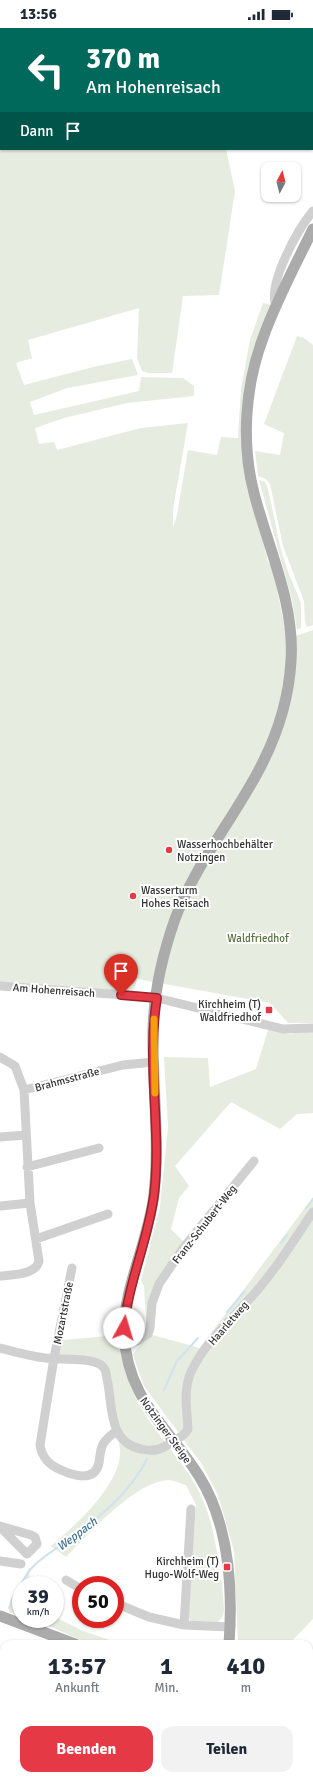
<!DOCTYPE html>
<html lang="de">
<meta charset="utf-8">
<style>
:root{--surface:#fff;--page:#f2f2f3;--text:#1f2937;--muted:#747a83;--accent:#e63946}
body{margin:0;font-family:Signika,sans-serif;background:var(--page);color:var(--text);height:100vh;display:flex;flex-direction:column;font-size:15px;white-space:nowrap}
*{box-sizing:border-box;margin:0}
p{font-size:13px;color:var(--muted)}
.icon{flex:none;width:22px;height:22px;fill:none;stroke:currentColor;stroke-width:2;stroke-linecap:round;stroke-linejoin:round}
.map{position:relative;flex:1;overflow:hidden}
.side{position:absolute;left:0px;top:1612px;width:313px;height:140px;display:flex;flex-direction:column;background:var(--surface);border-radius:12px 12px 0 0;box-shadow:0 1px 3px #0004}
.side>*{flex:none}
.banner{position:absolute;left:0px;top:0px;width:313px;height:122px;box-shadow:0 1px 3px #0004;background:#00695c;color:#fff;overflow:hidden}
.needle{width:26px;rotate:7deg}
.tools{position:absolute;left:261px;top:134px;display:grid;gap:8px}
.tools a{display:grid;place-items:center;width:40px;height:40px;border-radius:8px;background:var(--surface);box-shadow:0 1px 3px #0004;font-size:20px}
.speed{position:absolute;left:12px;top:1548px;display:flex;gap:8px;font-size:20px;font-weight:700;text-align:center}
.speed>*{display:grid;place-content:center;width:52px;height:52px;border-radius:50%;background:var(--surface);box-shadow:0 1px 3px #0004;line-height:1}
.speed small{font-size:10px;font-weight:400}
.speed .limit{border:6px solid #d22;background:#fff;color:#111}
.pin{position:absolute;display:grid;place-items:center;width:34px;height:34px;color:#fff;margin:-41px -17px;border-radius:50% 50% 50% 0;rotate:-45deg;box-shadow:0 0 4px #0007}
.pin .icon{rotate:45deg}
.me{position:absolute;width:44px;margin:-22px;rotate:6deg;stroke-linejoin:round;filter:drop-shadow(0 0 3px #0008)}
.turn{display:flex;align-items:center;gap:14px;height:84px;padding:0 20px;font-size:18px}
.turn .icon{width:52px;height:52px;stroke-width:2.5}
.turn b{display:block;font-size:28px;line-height:34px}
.then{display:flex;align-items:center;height:38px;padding:0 20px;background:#0003;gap:8px;font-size:15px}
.eta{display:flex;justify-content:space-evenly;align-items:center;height:68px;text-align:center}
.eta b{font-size:24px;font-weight:800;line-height:28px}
.primary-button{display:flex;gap:8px;margin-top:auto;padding:8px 20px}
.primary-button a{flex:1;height:46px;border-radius:12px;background:var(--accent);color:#fff;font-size:16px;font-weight:800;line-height:46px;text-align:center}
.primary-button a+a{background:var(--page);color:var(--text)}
.status{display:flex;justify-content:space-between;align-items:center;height:28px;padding:0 20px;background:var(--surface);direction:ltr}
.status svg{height:11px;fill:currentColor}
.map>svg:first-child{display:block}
</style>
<div class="status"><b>13:56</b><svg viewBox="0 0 49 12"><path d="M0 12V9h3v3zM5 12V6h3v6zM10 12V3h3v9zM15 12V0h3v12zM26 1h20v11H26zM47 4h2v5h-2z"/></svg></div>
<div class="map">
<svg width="313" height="1752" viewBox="0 0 313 1752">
<rect width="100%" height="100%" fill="#fff"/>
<!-- green -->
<path fill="#e6ecdf" d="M0,58l1,63h225l9,42 -16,104 -36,1 -11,77h-24l-6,-2 -5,-13 2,-50 -111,32 4,18 -16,5 8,22 69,-18 39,-8 6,16 -71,13 -37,14 4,13 105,-24 2,-14 42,1 11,8v10l-67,7 -63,15 -29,10 4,16 15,-2 3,8 84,-22 47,-5 -15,86v19l4,-13 11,-65 29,5 4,-18 17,1 3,-49 9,-49 13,-37 9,2 -25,85 8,120 13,52 5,7 14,70 26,-9v393h-25l-18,-20 -133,-24 -4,14 -133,-10z
M297,308l7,2 9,7v280l-6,2 -2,-5 -1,-21 -21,-55 -13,-62 -4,-5 -8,-3 -3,-25 25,4 4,-22 -20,-9z
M259,452l6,2 3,7 13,61 8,24 12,29v25l-4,2 -5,-30z
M268,1002l22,4 23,-4v83l-16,1 -17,15 -49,-27 -56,64 14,20 -10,12 -8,31 12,12 -37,78 -2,-32 -3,-7 19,-73 8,-80 -4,-70 44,1 2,29 46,-18z
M313,1169v422l-22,23 -53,-1 -4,-90 -16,-56 -17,-32 -57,-77 -6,-16 -5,-16 16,-20 51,14z
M121,1307c2,14 3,29 7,43 10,36 41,66 62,98 19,29 26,61 29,95h-2l1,7 4,3 2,29 -1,6 -5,6 -25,1 -5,-6 8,-112 -10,-20c-6,-2 -13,-5 -18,-5 -33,2 -80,54 -102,77l-15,-11c24,-20 72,-63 69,-97 -1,-10 -5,-20 -6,-30 -3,-18 -5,-35 -7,-52l-55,-11 10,-16z
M30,1539l-1,18h-8v31l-12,-4 1,-12z
M55,1589l28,14 38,13h-31l-41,-18 -19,-7h25z
M87,1748h53l3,4h-58z
M216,1748h62l-4,4h-55z"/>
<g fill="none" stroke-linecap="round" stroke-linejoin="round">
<!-- stream -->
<path stroke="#cfe2ee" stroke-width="2" d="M306,1180l7,-9
M281,1215l6,-8
M227,1284l17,-20
M164,1362l13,-29 21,-23
M9,1580c6,-13 12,-26 21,-38 9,-11 24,-20 36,-28 32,-24 63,-47 81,-83
M0,1682h4
M311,1737l2,-1
M229,1748l11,4
M246,1752l5,-4"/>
<!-- minor -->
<path stroke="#d0d0d0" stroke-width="9" d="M33,1l11,-1
M306,1l5,-1
M0,5h1
M312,60h1
M276,278c-9,-22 22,-77 37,-95
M0,958l138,10 19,2 126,31 30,-1
M0,1029l15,9 9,24 99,-25 31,-3
M0,1109l26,-2
M27,1139l72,-19
M0,1178l30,-3
M36,1211l72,-25
M72,1240l-18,90 -14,87c2,13 9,20 21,25 13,6 34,12 38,-7 1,-7 1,-13 4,-19 3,-5 8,-9 13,-13
M0,1248c11,-1 36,-1 39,-15l-9,-58 -6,-113
M125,1315l12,-2 11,-7 2,-6 2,-25 7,-19 25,-37 70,-86
M0,1320c15,4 29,8 45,10 15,2 44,-1 56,7 5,4 5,8 6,14 6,25 0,63 34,70 8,2 16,2 23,-2 8,-5 20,-10 24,-18 -1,-19 -5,-39 3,-57 16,-35 50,-60 73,-90 18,-22 33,-47 49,-70
M0,1498l31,9 4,2 2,7 -10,10 -27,-27
M0,1533l21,3
M66,1552l15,9
M115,1575l34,14 35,8 46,2
M184,1597l7,-116
M0,1711h4
M309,1746l4,-1
M72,1752l2,-4"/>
<!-- major -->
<path stroke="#ababab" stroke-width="11" d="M286,0l1,1
M312,87l1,3
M0,1588l75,28
M229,1616c4,-55 0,-120 -30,-168 -32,-51 -72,-76 -75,-143 -1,-45 25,-93 30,-139 6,-55 -2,-110 -1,-165 1,-36 10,-76 22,-110 21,-57 62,-104 88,-157 16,-32 26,-66 28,-101 4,-58 -23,-113 -37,-168 -13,-50 -9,-107 9,-155 13,-37 33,-74 50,-109
M309,1642h4
M309,1724l4,-5
M210,1748l2,4
M283,1752l4,-4"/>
</g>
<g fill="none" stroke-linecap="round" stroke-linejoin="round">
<defs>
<path id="route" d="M121,967l36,3c-11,66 5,132 -3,197 -6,46 -26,88 -30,133"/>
</defs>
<!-- route casing -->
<use href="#route" stroke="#96252e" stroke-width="10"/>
<!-- route -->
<use href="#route" stroke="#e63946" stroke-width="7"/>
<!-- slow -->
<path stroke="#f59e0b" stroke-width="7" d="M154,991l1,74"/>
</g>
<!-- markers -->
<g fill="#e63946" stroke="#fff" stroke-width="1.5">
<circle cx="169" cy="822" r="4"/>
<circle cx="133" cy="868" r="4"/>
<rect x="265" y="978" width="8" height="8" rx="2"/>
<rect x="223" y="1535" width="8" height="8" rx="2"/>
</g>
<g text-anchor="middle" stroke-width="4" stroke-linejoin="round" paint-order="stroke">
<!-- poi labels -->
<g font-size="11" fill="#333" stroke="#fff" text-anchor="start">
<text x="177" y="820">Wasserhochbehälter<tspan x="177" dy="13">Notzingen</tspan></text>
<text x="141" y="866">Wasserturm<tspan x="141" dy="13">Hohes Reisach</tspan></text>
<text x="261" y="980" text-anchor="end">Kirchheim (T)<tspan x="261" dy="13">Waldfriedhof</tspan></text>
<text x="219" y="1537" text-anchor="end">Kirchheim (T)<tspan x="219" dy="13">Hugo-Wolf-Weg</tspan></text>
</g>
<!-- park labels -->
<g font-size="11" fill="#56703f" stroke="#fff">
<text x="258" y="914">Waldfriedhof</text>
</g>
<!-- street labels -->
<g font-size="11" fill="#333" stroke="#fff">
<text transform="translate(54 962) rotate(4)" y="4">Am Hohenreisach</text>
<text transform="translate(67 1051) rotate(-15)" y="4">Brahmsstraße</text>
<text transform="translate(204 1196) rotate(-52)" y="4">Franz-Schubert-Weg</text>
<text transform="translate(63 1285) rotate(-79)" y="4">Mozartstraße</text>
<text transform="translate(228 1295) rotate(-49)" y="4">Haarletweg</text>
<text transform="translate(166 1402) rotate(54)" y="4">Notzinger Steige</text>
</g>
<!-- water labels -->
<g font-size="12" font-style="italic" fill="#3f7597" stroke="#fff">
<text transform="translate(77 1506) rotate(-37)" y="4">Weppach</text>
</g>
</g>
</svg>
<div class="tools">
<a><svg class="needle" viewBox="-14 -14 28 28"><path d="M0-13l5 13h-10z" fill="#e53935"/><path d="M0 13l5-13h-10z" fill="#747a83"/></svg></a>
</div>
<div class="speed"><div>39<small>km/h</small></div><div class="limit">50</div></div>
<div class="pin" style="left:121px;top:967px;background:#d93025"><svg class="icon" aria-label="arrive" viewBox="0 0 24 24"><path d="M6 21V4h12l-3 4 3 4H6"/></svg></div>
<svg class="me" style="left:124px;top:1300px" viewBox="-20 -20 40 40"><circle r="19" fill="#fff"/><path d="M0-13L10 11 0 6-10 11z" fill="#e63946"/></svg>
<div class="banner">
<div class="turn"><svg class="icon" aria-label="left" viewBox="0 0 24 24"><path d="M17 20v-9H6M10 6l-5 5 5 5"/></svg><div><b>370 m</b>Am Hohenreisach</div></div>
<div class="then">Dann<svg class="icon" aria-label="arrive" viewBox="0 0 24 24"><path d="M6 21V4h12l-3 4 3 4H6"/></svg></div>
</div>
<section class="side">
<div class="eta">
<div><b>13:57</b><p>Ankunft</p></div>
<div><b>1</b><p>Min.</p></div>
<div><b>410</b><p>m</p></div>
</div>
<div class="primary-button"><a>Beenden</a><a>Teilen</a></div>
</section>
</div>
